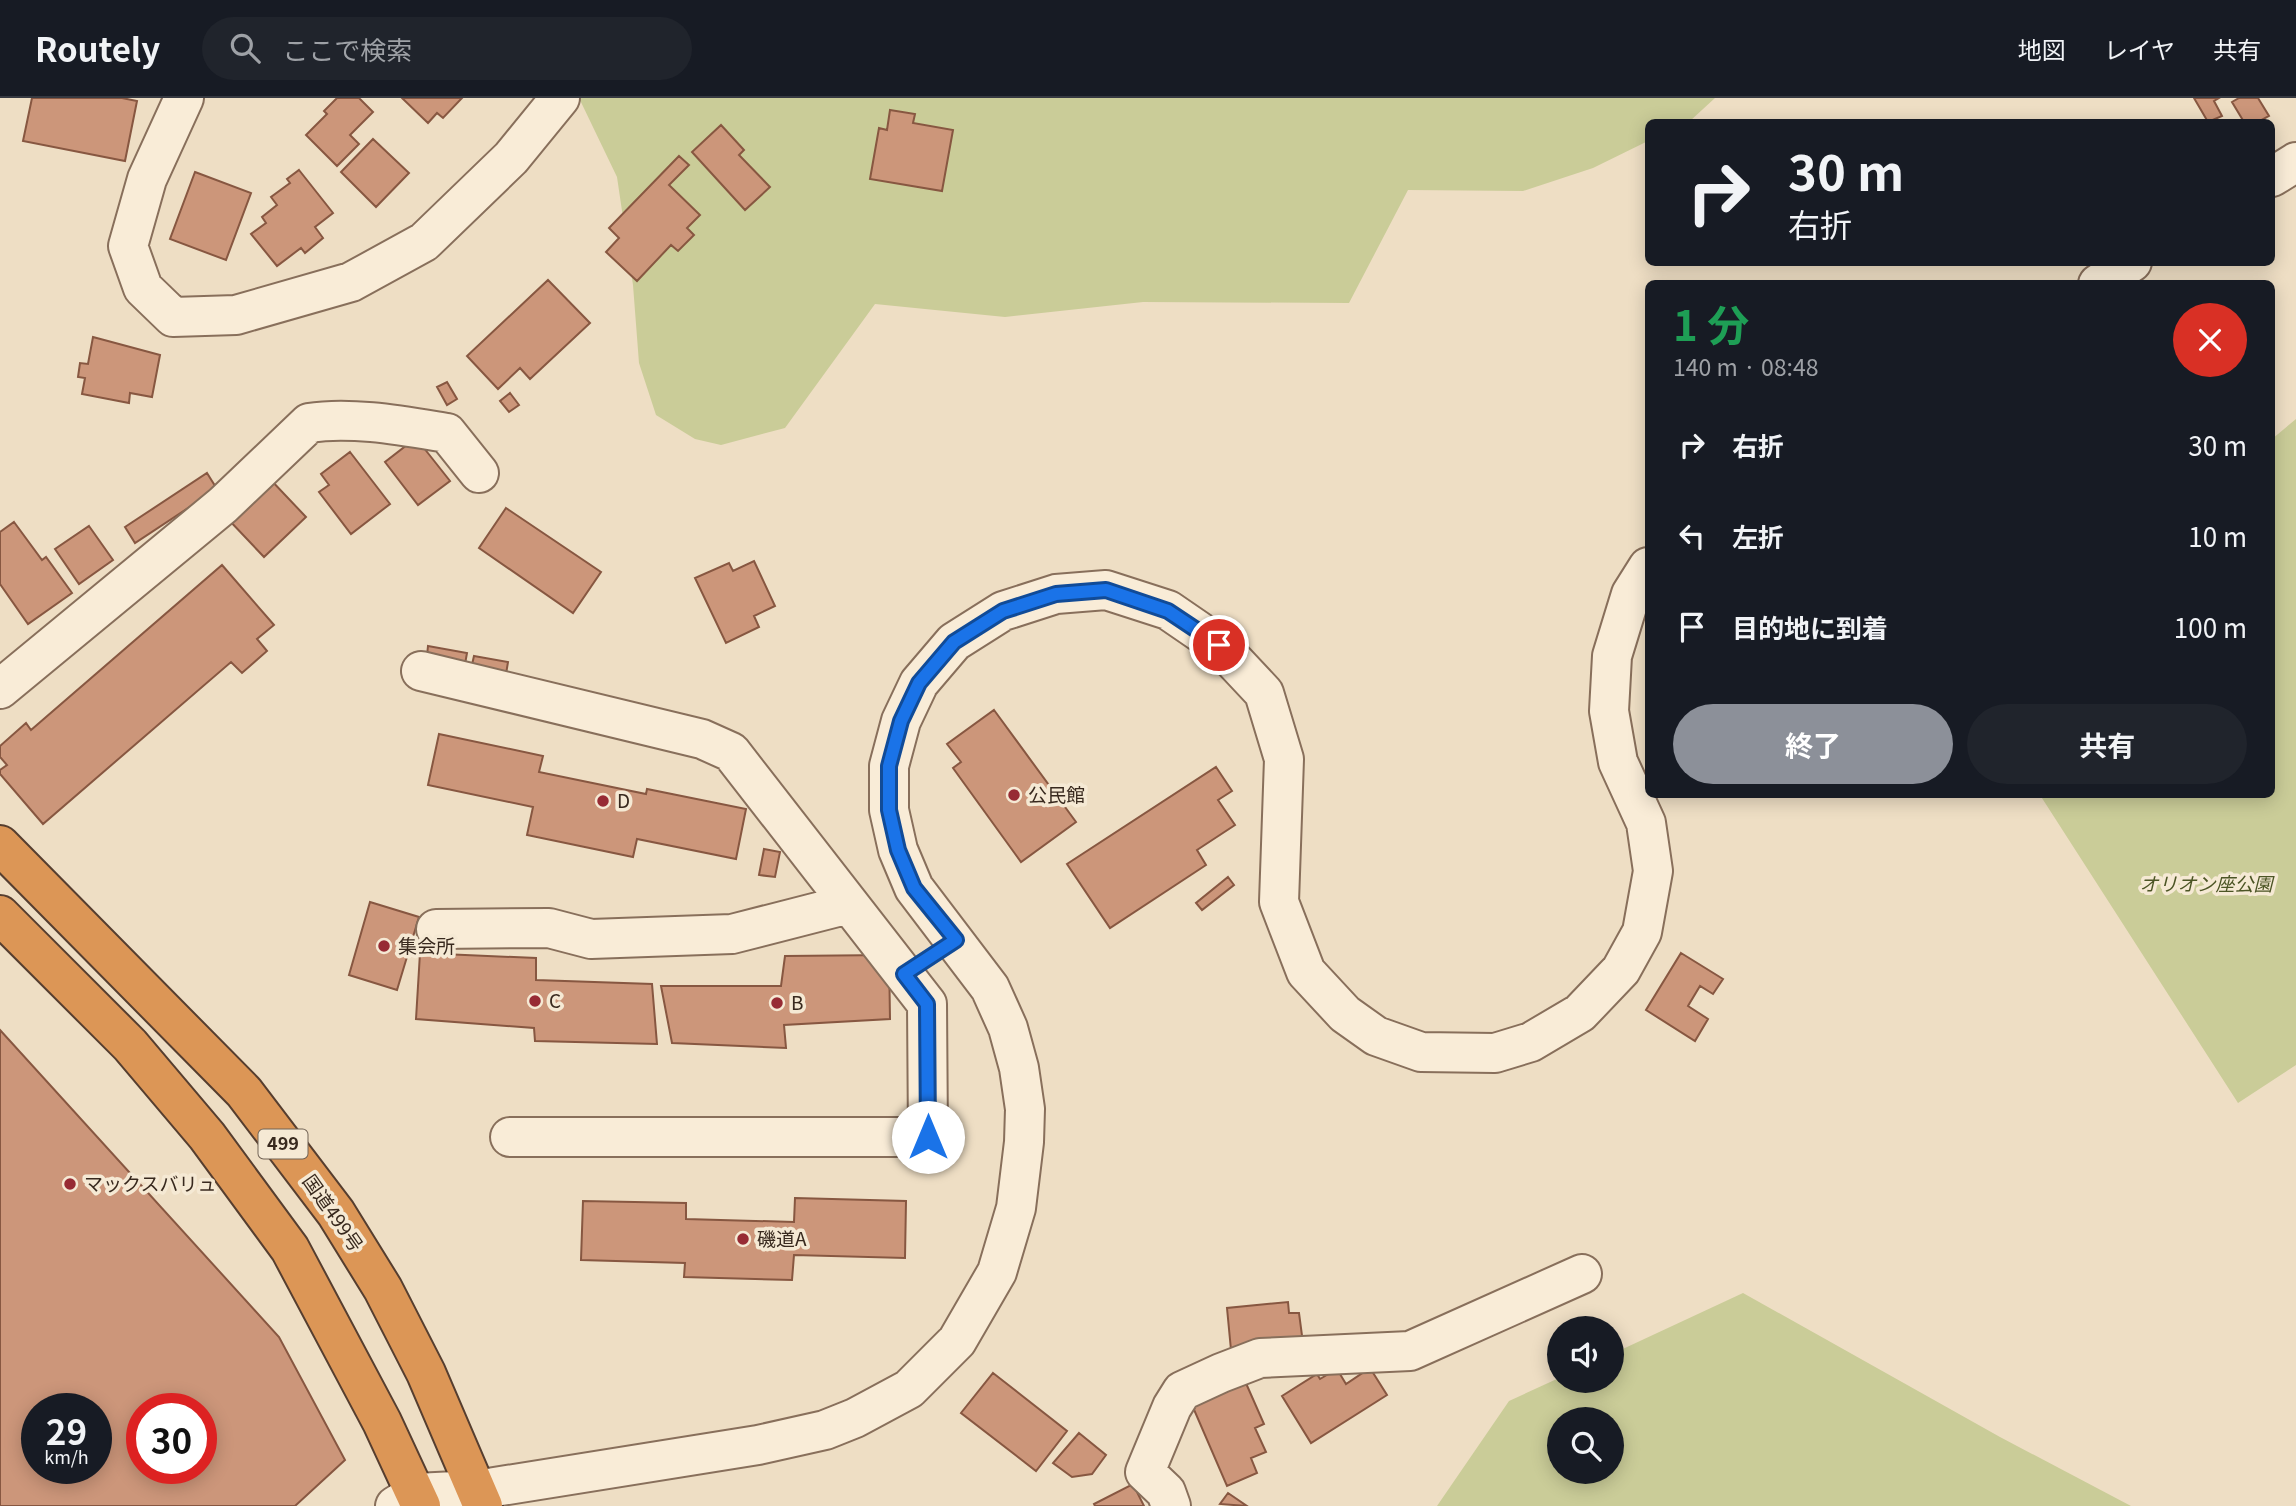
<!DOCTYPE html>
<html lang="ja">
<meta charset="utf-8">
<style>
:root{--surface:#171b24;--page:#20242c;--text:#f1f3f6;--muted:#9ea1a6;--line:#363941;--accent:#8c9099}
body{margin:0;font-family:Georgia,"Noto Sans JP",serif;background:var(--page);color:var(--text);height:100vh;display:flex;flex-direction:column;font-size:26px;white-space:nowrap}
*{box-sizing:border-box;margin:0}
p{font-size:23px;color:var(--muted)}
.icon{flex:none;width:38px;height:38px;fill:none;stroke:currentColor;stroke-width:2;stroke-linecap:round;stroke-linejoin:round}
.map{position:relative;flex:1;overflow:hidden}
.details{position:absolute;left:1645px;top:182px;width:630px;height:518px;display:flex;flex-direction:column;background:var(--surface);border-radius:10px;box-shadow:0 4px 18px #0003}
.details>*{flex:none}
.guide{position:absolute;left:1645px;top:21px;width:630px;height:147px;border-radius:10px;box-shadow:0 4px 18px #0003;background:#171b24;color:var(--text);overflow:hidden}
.controls{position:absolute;left:1547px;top:1218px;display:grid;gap:14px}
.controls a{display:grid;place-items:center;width:77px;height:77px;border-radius:50%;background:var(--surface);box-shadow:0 4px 18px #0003;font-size:35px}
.speed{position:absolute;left:21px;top:1295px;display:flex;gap:14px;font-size:35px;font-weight:700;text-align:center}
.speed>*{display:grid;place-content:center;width:91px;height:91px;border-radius:50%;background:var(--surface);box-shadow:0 4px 18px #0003;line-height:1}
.speed small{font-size:18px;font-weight:400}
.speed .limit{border:10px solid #d22;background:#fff;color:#111}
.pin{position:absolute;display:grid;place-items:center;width:60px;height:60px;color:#fff;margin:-30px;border:4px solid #fff;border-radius:50%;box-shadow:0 2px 7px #0007}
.me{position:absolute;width:77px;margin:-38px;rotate:0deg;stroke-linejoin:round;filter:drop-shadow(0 0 5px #0008)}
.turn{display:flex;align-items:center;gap:24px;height:147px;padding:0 28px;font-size:32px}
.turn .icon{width:91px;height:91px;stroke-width:2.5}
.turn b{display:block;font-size:49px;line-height:60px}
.round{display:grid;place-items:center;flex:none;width:74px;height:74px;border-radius:37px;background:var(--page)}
.summary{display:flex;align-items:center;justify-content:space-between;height:119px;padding:0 28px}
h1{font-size:42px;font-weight:700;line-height:52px;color:#1e9e55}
.action{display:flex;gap:14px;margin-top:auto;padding:14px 28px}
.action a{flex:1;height:80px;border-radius:42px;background:var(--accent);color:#fff;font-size:28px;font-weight:700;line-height:80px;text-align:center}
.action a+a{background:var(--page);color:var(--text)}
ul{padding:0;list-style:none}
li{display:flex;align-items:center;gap:21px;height:91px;padding:0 28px}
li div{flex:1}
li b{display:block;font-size:26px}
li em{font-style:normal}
header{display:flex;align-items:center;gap:42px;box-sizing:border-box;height:98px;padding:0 35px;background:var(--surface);border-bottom:2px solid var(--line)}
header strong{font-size:33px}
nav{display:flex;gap:38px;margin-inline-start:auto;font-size:24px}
.search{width:490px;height:63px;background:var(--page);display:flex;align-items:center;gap:18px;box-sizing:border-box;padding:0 24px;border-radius:38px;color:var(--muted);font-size:26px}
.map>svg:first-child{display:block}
</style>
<header>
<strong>Routely</strong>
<div class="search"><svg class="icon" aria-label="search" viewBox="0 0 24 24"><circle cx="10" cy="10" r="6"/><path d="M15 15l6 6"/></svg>ここで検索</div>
<nav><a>地図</a><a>レイヤ</a><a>共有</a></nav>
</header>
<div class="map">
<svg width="2296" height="1408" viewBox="0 0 2296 1408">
<rect width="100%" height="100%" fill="#eedec4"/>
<!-- green -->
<path fill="#cacc98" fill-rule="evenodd" d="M579,0h1136l-25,23 -42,1v19l-55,27 -70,23 -115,-1 -59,113 -206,-1 -138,15 -130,-13 -90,124 -64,17 -26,-6 -39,-24 -17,-52 -6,-78 -16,-108z
M2296,321v646l-58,38 -198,-308 232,-1v-355z
M1743,1195l257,144 131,69h-694l72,-105 50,-23v3h53v-27zM1559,1321h53v53h-53z"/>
<!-- building -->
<path fill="#cc967a" stroke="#875741" stroke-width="2" fill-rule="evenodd" d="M32,0h90l15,3 -12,60 -102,-20z
M337,0h22l14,14 -23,23 9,9 -22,22 -31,-31 21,-21 -3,-3z
M402,0h60l-19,20 -6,-5 -9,10z
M2194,0h25l-5,3 8,15 -14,6z
M2239,0h19l11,18 -11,6h-14l-12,-20z
M890,12l25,4 -2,9 40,7 -11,61 -72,-12 9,-51 8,2z
M721,27l23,25 -5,5 31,32 -25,23 -53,-58z
M373,41l36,34 -33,34 -35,-35z
M679,58l10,9 -20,20 31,30 -13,13 7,7 -16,16 -7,-6 -34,36 -31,-29 13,-14 -10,-10z
M299,72l34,43 -18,14 8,11 -18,15 -4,-5 -24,18 -26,-32 15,-11 -4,-6 15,-12 -6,-8 19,-14 -3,-4z
M195,74l56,21 -25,67 -56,-21z
M548,182l42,43 -60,56 -10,-11 -22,21 -31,-33z
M93,239l67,18 -8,42 -22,-4 -1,10 -47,-9 3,-16 -7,-1 2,-14 8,1z
M447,284l10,17 -10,6 -10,-18z
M510,295l9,12 -10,7 -9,-11z
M416,340l34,43 -32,24 -33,-43z
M350,354l40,52 -39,30 -32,-42 10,-7 -8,-11z
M207,375l10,16 -82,54 -10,-16z
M269,380l37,39 -42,40 -37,-39z
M506,410l95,64 -28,41 -94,-65z
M14,424l28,38 4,-3 26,36 -44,31 -28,-40v-52z
M89,428l24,34 -34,24 -24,-35z
M754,463l21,45 -21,10 5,11 -33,16 -31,-65 34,-15 4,8z
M222,467l52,60 -17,14 10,12 -25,22 -11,-11 -188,162 -43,-50v-4l7,-5 -7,-8v-11l26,-23 5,7z
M428,548l39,7 -2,11 -38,-8z
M474,558l34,6 -2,12 -35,-5z
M994,612l82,112 -55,40 -68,-94 8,-6 -14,-18z
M439,636l104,22 -4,16 107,22 1,-5 99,20 -10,50 -99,-20 -4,18 -106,-22 6,-28 -105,-22z
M1216,669l16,24 -14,9 17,25 -38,25 9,15 -96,63 -43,-64z
M764,751l16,3 -5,25 -16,-2z
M1228,779l6,8 -32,25 -6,-7z
M370,804l49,15 -22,73 -48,-15z
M420,855l116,5v22l116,4 5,60 -122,-3 -1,-13 -118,-9z
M1681,855l42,26 -10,15 -13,-8 -12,20 20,13 -13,22 -49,-31z
M889,857l1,64 -106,6 2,23 -114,-5 -11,-57h120l4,-30z
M0,932l279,307 66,123 -50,46h-295zM37,1311h59v59h-59zM142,1311h59v59h-59z
M795,1100l111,3 -1,57 -111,-3 -2,25 -108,-3 1,-14 -104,-3 2,-59 103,2v16l108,3z
M1288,1204l1,11h10l4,30 -72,7 -4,-42z
M1370,1270l17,27 -76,48 -29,-47 35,-22 3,5 17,-10 9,15z
M993,1275l74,58 -31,40 -75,-58z
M1245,1283l19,43 -9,4 11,24 -15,6 6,15 -30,13 -35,-81z
M1079,1335l27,22 -14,19 -20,3 -19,-14z
M1133,1386l11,22h-49l-1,-2z
M1228,1395l19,13 -27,-2z"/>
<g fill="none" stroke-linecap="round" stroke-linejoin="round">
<defs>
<path id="minor" d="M184,0l-37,81 -19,67 15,42 30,29 63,-2 115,-33 73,-40 87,-84 49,-60
M2272,79l24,-15
M2098,186l34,-22
M421,573l281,68 29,13 196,252 1,133h-418
M0,591l223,-184 86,-82c42,-7 95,3 138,10l32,40
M436,831l113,-1 42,11 141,-5 117,-30
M395,1408l21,-13 60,-3 282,-45 67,-15 30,-12 54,-29 48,-48 40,-69 19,-64 8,-66 1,-33 -6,-41 -11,-40 -18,-40 -76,-100 -16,-38 -9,-40v-44l12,-45 18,-38 35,-41 49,-31 53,-17 50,-4 62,20 51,35 45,48 20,66 -5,143 27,70 39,42 31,22 45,16 74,1 36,-11 49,-29 41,-43 21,-38 11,-61 -7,-48 -28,-61 -9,-51 3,-55 19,-62 17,-27
M1171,1408l-5,-14 -21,-20 27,-65 10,-16 39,-18 39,-15 150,-7 172,-77"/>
<path id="highway" d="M0,747l244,247 92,121 47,76 43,84 57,133
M0,817l130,130 77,91 83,113 92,173 39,84"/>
</defs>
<!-- minor casing -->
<use href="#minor" stroke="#886f5b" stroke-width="42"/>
<!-- highway casing -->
<use href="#highway" stroke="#563e2f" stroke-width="42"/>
<!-- minor -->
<use href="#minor" stroke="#f9ecd7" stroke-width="38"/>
<!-- highway -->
<use href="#highway" stroke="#dc9656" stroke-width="38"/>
</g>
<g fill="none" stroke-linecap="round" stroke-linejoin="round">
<defs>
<path id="route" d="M928,1039l-1,-133 -23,-30 52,-34 -42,-52 -16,-38 -9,-40v-44l12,-45 18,-38 35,-41 49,-31 53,-17 50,-4 62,21 51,34"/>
</defs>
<!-- route casing -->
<use href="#route" stroke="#114b97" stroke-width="18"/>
<!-- route -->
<use href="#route" stroke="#1a73e8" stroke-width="12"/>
</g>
<!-- markers -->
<g fill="#972b34" stroke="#f5e9d4" stroke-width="2.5">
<circle cx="1014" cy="697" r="7"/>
<circle cx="603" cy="703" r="7"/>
<circle cx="384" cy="848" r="7"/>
<circle cx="535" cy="903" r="7"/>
<circle cx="777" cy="905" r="7"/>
<circle cx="70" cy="1086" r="7"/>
<circle cx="743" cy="1141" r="7"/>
</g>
<g text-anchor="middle" stroke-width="7" stroke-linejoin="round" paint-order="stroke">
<!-- shield labels -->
<rect fill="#f5e9d4" stroke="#716355" stroke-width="2" x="258.5" y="1031.5" width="49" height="29" rx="5"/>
<g font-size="18" font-weight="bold" fill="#38291e">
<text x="283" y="1052">499</text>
</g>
<!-- poi labels -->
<g font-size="19" fill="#38291e" stroke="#f5e9d4" text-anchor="start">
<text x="1028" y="704">公民館</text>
<text x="617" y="710">D</text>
<text x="398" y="855">集会所</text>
<text x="549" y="910">C</text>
<text x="791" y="912">B</text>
<text x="84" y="1093">マックスバリュ</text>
<text x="757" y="1148">磯道A</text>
</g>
<!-- park labels -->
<g font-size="19" font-style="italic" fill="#4c5525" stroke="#f5e9d4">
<text x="2206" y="793">オリオン座公園</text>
</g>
<!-- street labels -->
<g font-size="19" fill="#38291e" stroke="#f5e9d4">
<text transform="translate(333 1115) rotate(55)" y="7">国道499号</text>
</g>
</g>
</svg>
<div class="controls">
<a><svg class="icon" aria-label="sound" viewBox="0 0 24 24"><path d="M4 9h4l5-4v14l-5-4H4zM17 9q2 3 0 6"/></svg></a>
<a><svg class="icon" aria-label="search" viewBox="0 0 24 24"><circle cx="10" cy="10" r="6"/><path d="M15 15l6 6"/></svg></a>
</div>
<div class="speed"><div>29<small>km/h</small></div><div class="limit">30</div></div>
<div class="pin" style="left:1219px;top:547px;background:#d93025"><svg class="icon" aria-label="arrive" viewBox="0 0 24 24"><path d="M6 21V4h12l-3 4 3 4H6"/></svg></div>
<svg class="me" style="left:928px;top:1039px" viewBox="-20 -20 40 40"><circle r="19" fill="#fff"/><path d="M0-13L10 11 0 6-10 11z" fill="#1a73e8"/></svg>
<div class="guide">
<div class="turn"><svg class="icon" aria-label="right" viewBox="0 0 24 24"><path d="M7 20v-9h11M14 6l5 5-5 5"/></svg><div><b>30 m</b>右折</div></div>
</div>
<section class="details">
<div class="summary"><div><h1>1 分</h1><p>140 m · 08:48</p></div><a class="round" style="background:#d93025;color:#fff"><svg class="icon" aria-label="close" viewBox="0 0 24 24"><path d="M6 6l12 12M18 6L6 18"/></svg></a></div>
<ul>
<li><svg class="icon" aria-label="right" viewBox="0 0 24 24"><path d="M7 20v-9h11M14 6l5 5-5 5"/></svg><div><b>右折</b></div><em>30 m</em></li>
<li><svg class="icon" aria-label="left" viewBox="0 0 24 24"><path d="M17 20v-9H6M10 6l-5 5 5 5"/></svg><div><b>左折</b></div><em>10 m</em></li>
<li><svg class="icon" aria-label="arrive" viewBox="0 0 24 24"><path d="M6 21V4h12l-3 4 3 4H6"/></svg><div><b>目的地に到着</b></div><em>100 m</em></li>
</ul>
<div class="action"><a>終了</a><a>共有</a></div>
</section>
</div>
